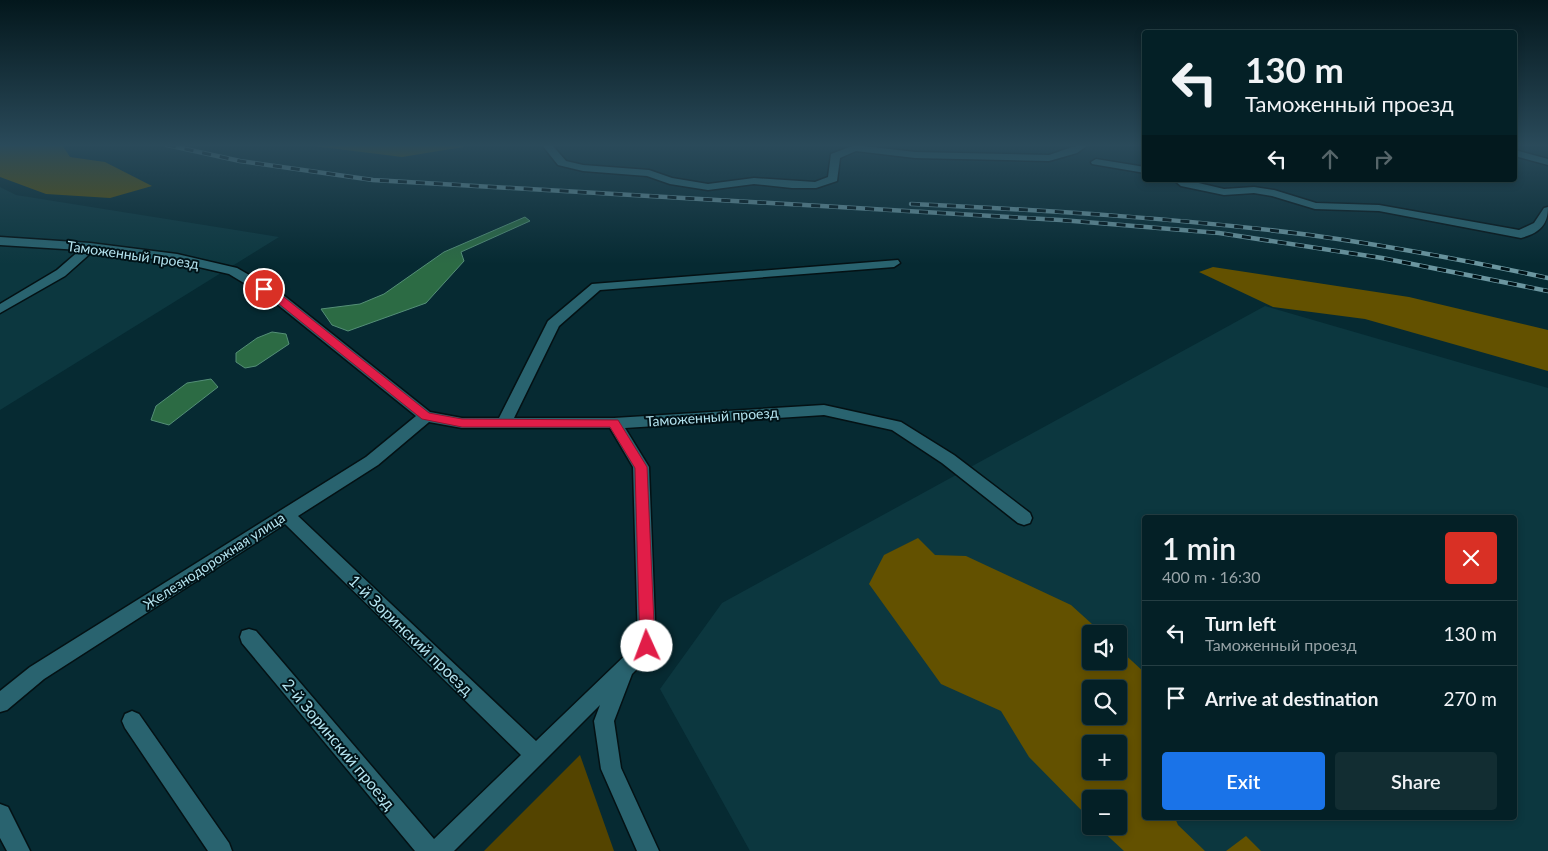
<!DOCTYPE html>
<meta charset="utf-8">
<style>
:root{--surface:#042026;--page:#122d32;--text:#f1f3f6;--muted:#97a3a7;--line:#253e43;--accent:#1a73e8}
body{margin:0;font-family:Lato,sans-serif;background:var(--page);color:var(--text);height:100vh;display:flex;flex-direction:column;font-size:19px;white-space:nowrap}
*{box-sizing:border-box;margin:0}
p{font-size:16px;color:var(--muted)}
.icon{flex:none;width:28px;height:28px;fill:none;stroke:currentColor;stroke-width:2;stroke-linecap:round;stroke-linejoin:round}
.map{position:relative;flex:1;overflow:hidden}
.side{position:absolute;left:1142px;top:515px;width:375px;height:305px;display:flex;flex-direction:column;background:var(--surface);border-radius:5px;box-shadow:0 2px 8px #0003,0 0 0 1px var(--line)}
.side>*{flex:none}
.hud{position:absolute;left:1142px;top:30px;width:375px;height:152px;border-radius:5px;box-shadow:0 2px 8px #0003,0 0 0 1px var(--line);background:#042026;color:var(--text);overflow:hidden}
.controls{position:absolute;left:1082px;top:625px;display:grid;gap:10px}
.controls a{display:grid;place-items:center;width:45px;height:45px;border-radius:5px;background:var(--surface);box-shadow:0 2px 8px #0003,0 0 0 1px var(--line);font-size:25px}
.pin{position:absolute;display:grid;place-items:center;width:42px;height:42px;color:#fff;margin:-21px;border:2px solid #fff;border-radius:50%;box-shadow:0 1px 5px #0007}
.me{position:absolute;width:55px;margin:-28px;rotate:358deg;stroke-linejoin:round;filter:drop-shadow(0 0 4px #0008)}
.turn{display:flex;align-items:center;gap:18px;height:105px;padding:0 20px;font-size:22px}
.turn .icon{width:65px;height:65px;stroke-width:2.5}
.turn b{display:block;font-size:35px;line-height:42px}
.lanes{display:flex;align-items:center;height:48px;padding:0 20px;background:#0003;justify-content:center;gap:25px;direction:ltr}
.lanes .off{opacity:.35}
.round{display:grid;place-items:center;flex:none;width:52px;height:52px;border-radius:5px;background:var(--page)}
.head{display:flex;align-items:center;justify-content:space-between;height:85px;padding:0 20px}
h1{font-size:30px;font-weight:600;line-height:38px}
.action{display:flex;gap:10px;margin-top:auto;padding:10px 20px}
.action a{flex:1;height:58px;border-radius:5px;background:var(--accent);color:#fff;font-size:20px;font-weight:600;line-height:58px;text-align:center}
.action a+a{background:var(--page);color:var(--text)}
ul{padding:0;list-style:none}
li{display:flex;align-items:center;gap:15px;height:65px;padding:0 20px;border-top:1px solid var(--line)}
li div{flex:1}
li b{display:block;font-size:19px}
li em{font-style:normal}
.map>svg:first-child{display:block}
</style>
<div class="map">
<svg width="1548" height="851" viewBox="0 0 1548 851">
<rect width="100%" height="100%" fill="#062a32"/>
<!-- built -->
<path fill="#0c373f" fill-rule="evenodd" d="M0,187l16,8 263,42 -279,173z
M1265,306l283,82v463h-798l-90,-162 62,-86zM1145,518h370v300h-370zM1091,634h28v27h-28zM1091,689h28v27h-28zM1091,744h28v27h-28zM1091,799h28v27h-28z"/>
<!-- green -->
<path fill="#544400" d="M580,755l34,96h-130z"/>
<!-- forest -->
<path fill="#635100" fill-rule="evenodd" d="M0,145h62l8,12 35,5 47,24 -42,12 -64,-4 -46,-17z
M306,145h159l-2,2 -61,10z
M1213,267l196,30 139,33v41l-183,-52 -92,-12 -74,-35z
M918,538l17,17 31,1 105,49 32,29h-12v27h28v-12l26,24v145h30l3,7 27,26h-81l-27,-25h22v-27h-28v21l-62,-63 -28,-46 -60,-27 -72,-100 15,-29zM1091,689h28v27h-28zM1091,744h28v27h-28z
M1246,836l15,15h-35z"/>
<!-- water -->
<path fill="#2c6b44" stroke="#548f77" d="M525,217l5,4 -69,31 3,9 -38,42 -78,28 -16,-6 -11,-16 39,-5 24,-10 60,-42z
M272,332l14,2 3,10 -33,22 -11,2 -9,-6v-9l21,-15z
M211,379l7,8 -49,38 -18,-5 5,-14 31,-23z"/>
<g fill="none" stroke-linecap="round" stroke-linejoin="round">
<defs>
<path id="minor" d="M542,145h10l14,16 17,4 66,5 23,8 36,6 46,-6 61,4 13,-5 3,-23 24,-9 60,7 134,3c13,-4 26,-11 39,-10l-11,8 -28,8 -134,-3 -59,-7 -16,7 -3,23 -21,7h-24l-38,-4 -46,6 -38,-6 -23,-8 -64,-5 -25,-6z
M1515,150l33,9v6l-33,-9z
M1096,159l49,8v6l-53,-9 -1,-2z
M1174,180h12l38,9 30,-2 20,3 42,13 63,2 140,25 15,-7 10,-15 4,-1c0,18 -9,26 -27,31l-142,-27 -64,-2 -43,-13 -18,-3 -30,2 -43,-9z
M0,237l90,6 87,11 60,14 45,26 148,118 32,6h37l49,-97 44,-37 306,-24 2,3 -6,4 -294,23 -41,36 -45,92h100l210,-13 77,17 53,33 76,58 2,5 -2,5 -6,2 -6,-2 -76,-60 -50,-33 -68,-15 -199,13 24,39 7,179 -2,6 -22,22 -18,47 7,47 38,83h-22l-36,-82 -7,-48 6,-16 -146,146h-39l-173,-208 -2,-6 2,-6 7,-2 7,2 178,208 87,-84 -236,-231 -241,155 -37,31 -7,2v-21l30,-24 336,-210 50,-41 -144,-116 -43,-26 -52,-12 -84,-11 -28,25 -65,37v-9l57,-34 23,-20 -80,-5zM429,422l33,6h148l23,39 5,176 -102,98 -238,-225 80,-51z
M132,711l7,3 90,129 3,8h-24l-83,-123 -3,-7 3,-7z
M0,804l8,3 22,44h-23l-7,-13z"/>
</defs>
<!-- minor casing -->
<use href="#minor" stroke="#041114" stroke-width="3"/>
<!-- minor -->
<use href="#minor" fill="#29636f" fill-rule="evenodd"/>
<defs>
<path id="rail" d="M167,145l73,16 133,19 688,40 158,13 163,25 166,33
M911,204c133,6 267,14 399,31 80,11 159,26 238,43"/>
</defs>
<!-- rail casing -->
<use href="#rail" stroke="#6b96a0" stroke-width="4.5"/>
<!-- rail -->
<use href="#rail" stroke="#001217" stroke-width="3" stroke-dasharray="9" stroke-linecap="butt"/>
</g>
<!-- sky -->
<linearGradient id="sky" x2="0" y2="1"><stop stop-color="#03171c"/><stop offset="0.55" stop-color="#2a4a5a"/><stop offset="1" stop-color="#2a4a5a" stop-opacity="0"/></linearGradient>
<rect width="1548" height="264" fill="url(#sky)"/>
<!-- route -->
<path fill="#e11d48" stroke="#92132f" d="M264,286l16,8 149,119 33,6 156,1 29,47 8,179 -3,5 -5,2 -5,-2 -2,-5 -5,-178 -25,-41h-148l-40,-8 -149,-120 -14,-10z"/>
<g text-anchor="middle" stroke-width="4" stroke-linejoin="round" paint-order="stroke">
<!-- street labels -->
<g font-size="14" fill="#b3e3ef" stroke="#001217">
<text transform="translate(133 255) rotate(8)" y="5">Таможенный проезд</text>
<text transform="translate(712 417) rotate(-4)" y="5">Таможенный проезд</text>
<text transform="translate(214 561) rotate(-33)" y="5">Железнодорожная улица</text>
</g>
<!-- near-street labels -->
<g font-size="16" fill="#b3e3ef" stroke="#001217">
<text transform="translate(411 635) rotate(44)" y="6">1-й Зоринский проезд</text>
<text transform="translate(339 744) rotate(50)" y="6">2-й Зоринский проезд</text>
</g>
</g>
</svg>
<div class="controls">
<a><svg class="icon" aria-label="sound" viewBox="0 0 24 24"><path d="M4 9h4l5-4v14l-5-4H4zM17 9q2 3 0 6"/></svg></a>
<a><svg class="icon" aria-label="search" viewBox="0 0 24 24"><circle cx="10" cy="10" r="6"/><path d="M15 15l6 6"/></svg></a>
<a>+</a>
<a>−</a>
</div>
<div class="pin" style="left:264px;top:289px;background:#d93025"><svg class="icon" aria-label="arrive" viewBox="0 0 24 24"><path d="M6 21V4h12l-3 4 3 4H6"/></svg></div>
<svg class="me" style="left:647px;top:646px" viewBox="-20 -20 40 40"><circle r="19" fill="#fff"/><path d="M0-13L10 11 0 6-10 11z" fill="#e11d48"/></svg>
<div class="hud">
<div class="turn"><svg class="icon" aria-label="left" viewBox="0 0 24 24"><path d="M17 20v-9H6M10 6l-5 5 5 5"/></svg><div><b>130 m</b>Таможенный проезд</div></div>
<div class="lanes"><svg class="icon" aria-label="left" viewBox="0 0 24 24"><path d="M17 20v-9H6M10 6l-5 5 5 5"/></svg><svg class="icon off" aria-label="ahead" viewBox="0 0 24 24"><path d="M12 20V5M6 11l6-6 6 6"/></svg><svg class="icon off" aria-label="right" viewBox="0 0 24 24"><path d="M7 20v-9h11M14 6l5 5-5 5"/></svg></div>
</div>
<section class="side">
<div class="head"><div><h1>1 min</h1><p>400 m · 16:30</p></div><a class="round" style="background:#d93025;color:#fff"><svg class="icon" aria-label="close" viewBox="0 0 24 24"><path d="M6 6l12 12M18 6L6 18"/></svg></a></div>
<ul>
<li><svg class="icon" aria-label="left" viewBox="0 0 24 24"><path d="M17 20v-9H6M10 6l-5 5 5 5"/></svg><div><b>Turn left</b><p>Таможенный проезд</p></div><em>130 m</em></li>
<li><svg class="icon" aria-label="arrive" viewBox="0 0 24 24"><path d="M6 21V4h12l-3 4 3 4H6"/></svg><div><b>Arrive at destination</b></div><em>270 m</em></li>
</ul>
<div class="action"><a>Exit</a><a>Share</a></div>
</section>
</div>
